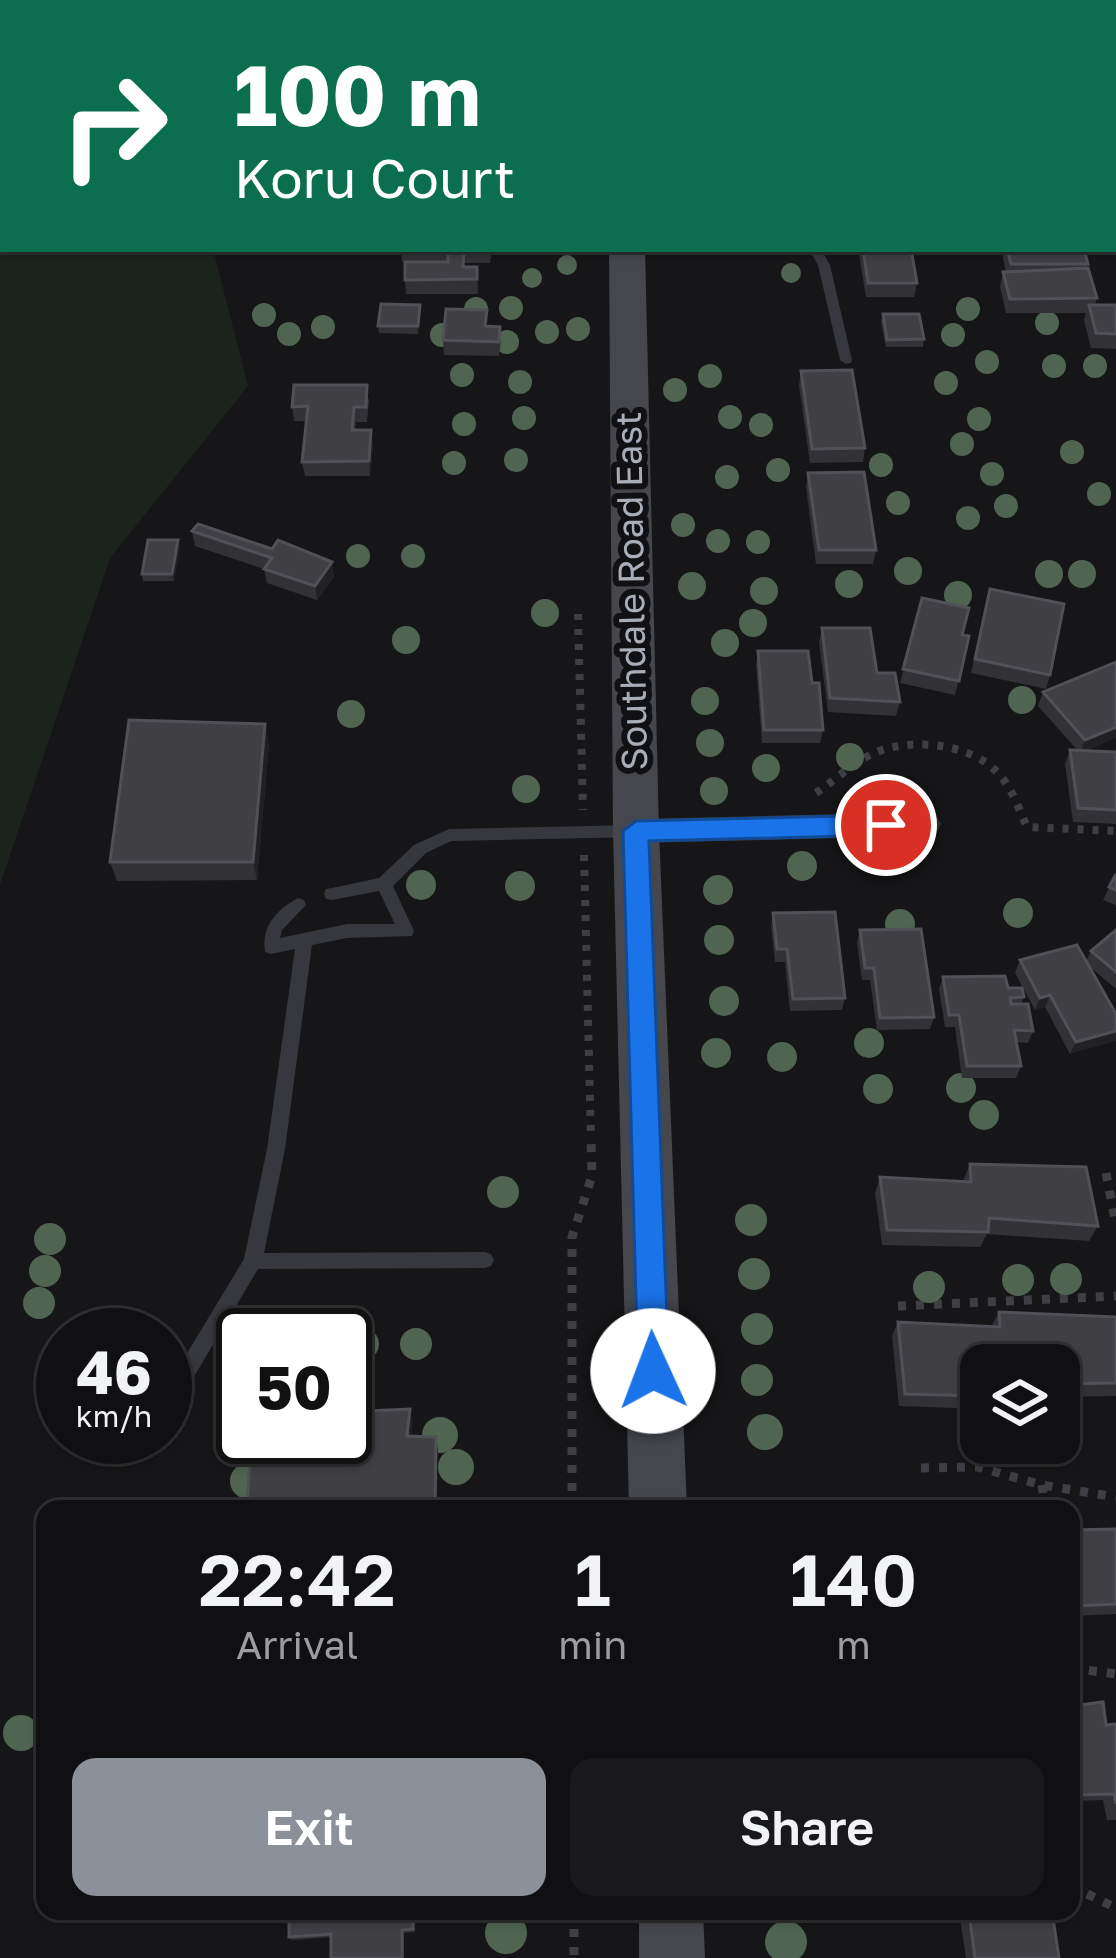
<!DOCTYPE html>
<style>
:root{--surface:#101012;--page:#19191b;--text:#f1f3f6;--muted:#9c9d9f;--line:#303032;--accent:#8c9099}
body{margin:0;font-family:"Golos Text",sans-serif;background:var(--page);color:var(--text);height:100vh;display:flex;flex-direction:column;font-size:45px;white-space:nowrap}
*{box-sizing:border-box;margin:0}
p{font-size:39px;color:var(--muted)}
.icon{flex:none;width:66px;height:66px;fill:none;stroke:currentColor;stroke-width:2;stroke-linecap:round;stroke-linejoin:round}
.map{position:relative;flex:1;overflow:hidden}
.side{position:absolute;left:36px;top:1500px;width:1044px;height:420px;display:flex;flex-direction:column;background:var(--surface);border-radius:24px;box-shadow:0 3px 9px #0004,0 0 0 3px var(--line)}
.side>*{flex:none}
.hud{position:absolute;left:0px;top:0px;width:1116px;height:252px;box-shadow:0 3px 9px #0004,0 0 0 3px var(--line);background:#0b6e4f;color:#fff;overflow:hidden}
.fabs{position:absolute;left:960px;top:1344px;display:grid;gap:24px}
.fabs a{display:grid;place-items:center;width:120px;height:120px;border-radius:24px;background:var(--surface);box-shadow:0 3px 9px #0004,0 0 0 3px var(--line);font-size:60px}
.speed{position:absolute;left:36px;top:1308px;display:flex;gap:24px;font-size:60px;font-weight:700;text-align:center}
.speed>*{display:grid;place-content:center;width:156px;height:156px;border-radius:50%;background:var(--surface);box-shadow:0 3px 9px #0004,0 0 0 3px var(--line);line-height:1}
.speed small{font-size:30px;font-weight:400}
.speed .limit{border:6px solid #111;border-radius:18px;background:#fff;color:#111}
.pin{position:absolute;display:grid;place-items:center;width:102px;height:102px;color:#fff;margin:-51px;border:6px solid #fff;border-radius:50%;box-shadow:0 3px 12px #0007}
.me{position:absolute;width:132px;margin:-66px;rotate:358deg;stroke-linejoin:round;filter:drop-shadow(0 0 9px #0008)}
.turn{display:flex;align-items:center;gap:42px;height:252px;padding:0 36px;font-size:54px}
.turn .icon{width:156px;height:156px;stroke-width:2.5}
.turn b{display:block;font-size:84px;line-height:102px}
.eta{display:flex;justify-content:space-evenly;align-items:center;height:204px;text-align:center}
.eta b{font-size:72px;font-weight:600;line-height:84px}
.action{display:flex;gap:24px;margin-top:auto;padding:24px 36px}
.action a{flex:1;height:138px;border-radius:24px;background:var(--accent);color:#fff;font-size:48px;font-weight:600;line-height:138px;text-align:center}
.action a+a{background:var(--page);color:var(--text)}
.map>svg:first-child{display:block}
</style>
<div class="map">
<svg width="1116" height="1958" viewBox="0 0 1116 1958">
<rect width="100%" height="100%" fill="#161618"/>
<!-- green -->
<path fill="#1c231d" d="M0,0h443l-440,3 -3,74z
M692,0h424v56l-3,2v-55z
M0,117l3,132h210l35,137 -138,172 -110,327z"/>
<g fill="none" stroke-linecap="round" stroke-linejoin="round">
<!-- path-far1 -->
<path stroke="#3d3f44" stroke-width="8" stroke-dasharray="6 9" stroke-linecap="butt" d="M578,614l5,196
M816,793c18,-12 34,-28 54,-38 35,-18 96,-13 125,15 16,15 23,37 32,57l89,4
M584,855l7,284"/>
<!-- path -->
<path stroke="#3d3f44" stroke-width="9" stroke-dasharray="8 10" stroke-linecap="butt" d="M1106,1173l10,51
M898,1306l218,-10
M921,1468l57,-1 64,18 74,12
M1042,1485l3,24
M572,1509v-272l20,-61 -1,-40
M1071,1668l45,6
M1071,1886l45,22
M574,1911v47"/>
<!-- service -->
<path fill="#37383d" fill-rule="evenodd" d="M809,249h12l9,16 22,95 -1,3 -5,1 -6,-4 -22,-95z
M636,825l8,6 -8,6 -185,4 -25,12 -33,33 21,45 -2,5 -65,2 -35,7 -27,204 -21,104 221,-1 6,2 3,6 -3,6 -6,2 -227,1 -75,126 -7,3 -7,-3 -2,-6 2,-6 75,-124 23,-110 28,-200 -24,5 -6,-2c-4,-25 11,-42 33,-54l6,2 2,5 -24,25 -2,8 67,-14h48l-16,-33 -47,9 -6,-1 -2,-5 2,-5 6,-1 47,-10 35,-33 35,-16z"/>
<!-- minor -->
<path fill="#37383d" fill-rule="evenodd" d="M925,812l11,3 5,9 -5,9 -11,3 -289,7 -11,-3 -5,-9 5,-9 11,-3z"/>
<!-- secondary -->
<path fill="#45474d" fill-rule="evenodd" d="M628,0h30l1,3h-30z
M1116,80v20l-3,1v-20z
M609,249h36l14,582 28,678h-58l-16,-678z
M639,1911h64l2,47h-66z"/>
<!-- rail -->
<path stroke="#4a4c52" stroke-width="6" stroke-dasharray="10 9" stroke-linecap="butt" d="M507,3l20,-3"/>
</g>
<!-- trees -->
<g fill="#506452">
<circle cx="567" cy="265" r="10"/>
<circle cx="791" cy="273" r="10"/>
<circle cx="532" cy="278" r="10"/>
<circle cx="511" cy="308" r="12"/>
<circle cx="476" cy="309" r="12"/>
<circle cx="968" cy="309" r="12"/>
<circle cx="264" cy="315" r="12"/>
<circle cx="1047" cy="323" r="12"/>
<circle cx="323" cy="327" r="12"/>
<circle cx="578" cy="329" r="12"/>
<circle cx="547" cy="332" r="12"/>
<circle cx="289" cy="334" r="12"/>
<circle cx="442" cy="335" r="12"/>
<circle cx="953" cy="335" r="12"/>
<circle cx="507" cy="342" r="12"/>
<circle cx="987" cy="362" r="12"/>
<circle cx="1054" cy="366" r="12"/>
<circle cx="1095" cy="366" r="12"/>
<circle cx="462" cy="375" r="12"/>
<circle cx="710" cy="376" r="12"/>
<circle cx="520" cy="382" r="12"/>
<circle cx="946" cy="383" r="12"/>
<circle cx="675" cy="390" r="12"/>
<circle cx="730" cy="417" r="12"/>
<circle cx="524" cy="418" r="12"/>
<circle cx="979" cy="419" r="12"/>
<circle cx="464" cy="424" r="12"/>
<circle cx="761" cy="425" r="12"/>
<circle cx="962" cy="444" r="12"/>
<circle cx="1072" cy="452" r="12"/>
<circle cx="516" cy="460" r="12"/>
<circle cx="454" cy="463" r="12"/>
<circle cx="881" cy="465" r="12"/>
<circle cx="778" cy="470" r="12"/>
<circle cx="992" cy="474" r="12"/>
<circle cx="727" cy="477" r="12"/>
<circle cx="1099" cy="494" r="12"/>
<circle cx="898" cy="503" r="12"/>
<circle cx="1006" cy="506" r="12"/>
<circle cx="968" cy="518" r="12"/>
<circle cx="683" cy="525" r="12"/>
<circle cx="718" cy="541" r="12"/>
<circle cx="758" cy="542" r="12"/>
<circle cx="358" cy="556" r="12"/>
<circle cx="413" cy="556" r="12"/>
<circle cx="908" cy="571" r="14"/>
<circle cx="1049" cy="574" r="14"/>
<circle cx="1082" cy="574" r="14"/>
<circle cx="849" cy="584" r="14"/>
<circle cx="692" cy="586" r="14"/>
<circle cx="764" cy="591" r="14"/>
<circle cx="958" cy="595" r="14"/>
<circle cx="545" cy="613" r="14"/>
<circle cx="753" cy="623" r="14"/>
<circle cx="406" cy="640" r="14"/>
<circle cx="725" cy="643" r="14"/>
<circle cx="1022" cy="700" r="14"/>
<circle cx="705" cy="701" r="14"/>
<circle cx="351" cy="714" r="14"/>
<circle cx="710" cy="743" r="14"/>
<circle cx="850" cy="757" r="14"/>
<circle cx="766" cy="768" r="14"/>
<circle cx="526" cy="789" r="14"/>
<circle cx="714" cy="791" r="14"/>
<circle cx="802" cy="866" r="15"/>
<circle cx="421" cy="885" r="15"/>
<circle cx="520" cy="886" r="15"/>
<circle cx="718" cy="890" r="15"/>
<circle cx="1018" cy="913" r="15"/>
<circle cx="900" cy="924" r="15"/>
<circle cx="719" cy="940" r="15"/>
<circle cx="724" cy="1001" r="15"/>
<circle cx="869" cy="1043" r="15"/>
<circle cx="716" cy="1053" r="15"/>
<circle cx="782" cy="1057" r="15"/>
<circle cx="961" cy="1088" r="15"/>
<circle cx="878" cy="1089" r="15"/>
<circle cx="984" cy="1115" r="15"/>
<circle cx="503" cy="1192" r="16"/>
<circle cx="751" cy="1220" r="16"/>
<circle cx="50" cy="1239" r="16"/>
<circle cx="45" cy="1271" r="16"/>
<circle cx="754" cy="1274" r="16"/>
<circle cx="1066" cy="1279" r="16"/>
<circle cx="1018" cy="1280" r="16"/>
<circle cx="929" cy="1287" r="16"/>
<circle cx="39" cy="1303" r="16"/>
<circle cx="757" cy="1329" r="16"/>
<circle cx="363" cy="1344" r="16"/>
<circle cx="416" cy="1344" r="16"/>
<circle cx="757" cy="1380" r="16"/>
<circle cx="765" cy="1432" r="18"/>
<circle cx="440" cy="1435" r="18"/>
<circle cx="456" cy="1467" r="18"/>
<circle cx="248" cy="1481" r="18"/>
<circle cx="21" cy="1733" r="18"/>
<circle cx="506" cy="1933" r="21"/>
<circle cx="786" cy="1942" r="21"/>
</g>
<!-- wall -->
<path fill="#323236" d="M401,249h91l-2,14h-25l-1,4h13l1,27h-72l-1,-14 43,-18h-46z
M858,249h53l6,34 -3,14h-48z
M1001,249h83l4,15 -1,4 10,30 -2,7h21v44l-25,-1 -7,-28 2,-7h-80l-6,-26 3,-15h3z
M420,312l-2,22 -39,-1 -1,-7z
M883,314l41,25 -1,8h-37l-5,-25z
M487,326l14,15 -2,15 -55,-1 -1,-15z
M801,371l64,77 -2,14 -53,1 -11,-78z
M369,399l-2,23h-11l-1,8 18,14 -3,32h-65l-3,-14 4,-41h-12l-2,-14z
M808,473l68,77 -3,14h-57l-10,-77z
M192,531l140,31 2,15 -17,23 -50,-17 -3,-14 -69,-23z
M178,540l2,7 -6,34h-31l-1,-7z
M922,598l40,37 7,1 -14,59 -55,-12z
M986,603l64,72 -4,14 -75,-16z
M822,628l55,45 23,29 -4,14 -68,-4 -9,-70z
M758,651l54,32 11,47 -3,13h-58l-6,-78z
M1116,662l-29,89 29,1v72l-43,-2 -8,-58 5,-14 8,1 -40,-45 5,-14z
M269,744l-12,136 -140,1 -7,-19z
M1116,874v31l-13,-5z
M773,913l72,85 -3,12 -52,1 -5,-49h-10l-4,-36z
M860,930l74,87 -4,12 -53,1 -7,-50h-8l-5,-37z
M1116,930v59l-26,-22 26,47 -46,40 -25,-47 -10,3 -20,-37 5,-13 66,1 5,-10z
M943,977l65,11 16,9 -3,7 12,27 -5,12 -12,-1 5,24 -5,12h-54l-7,-51h-10l-6,-38z
M970,1164l128,62 -9,15 -102,-7 -7,13 -98,-2 -7,-52 5,-16 83,4z
M999,1312l117,5v79l-57,1v-32h-78v44l-82,-3 -7,-70 6,-14 93,5z
M1116,1529v85l-45,2v-85z
M1071,1706l35,19 10,-1v96h-9l-4,-20 -32,1z
M415,1911v21l-11,1v25h-73v-21l-39,3 -3,-3z
M969,1913l90,45h-93l-6,-40z"/>
<!-- shaded-wall -->
<path fill="#212124" d="M371,430l2,14 -3,32 -1,-15z
M178,540l2,7 -6,34 -2,-7z
M332,562l2,15 -17,23 -2,-14z
M265,724l4,20 -12,136 -4,-18z
M1116,727v11l-36,16 5,-14z
M1050,995l-5,12 -10,3 5,-12z
M1116,1031v10l-46,13 6,-12z
M410,1409l3,13 -3,27 -3,-13z
M436,1437l2,13 -1,59h-2z"/>
<!-- building -->
<path fill="#3f3f44" stroke="#4f5156" stroke-width="3" d="M1116,152v35l-3,1v-34z
M448,249h16l-1,18h14v12l-72,1v-18h43z
M863,249h48l6,34h-49z
M1007,249h77l4,15h-77z
M1088,268l9,30 -87,1 -7,-27z
M381,304l39,1 -2,21h-40z
M1089,305h27v29l-20,-1z
M446,309l41,1 -2,16 15,1 -1,15 -56,-2z
M883,314h36l5,25 -37,1z
M852,370l13,78 -53,1 -11,-78z
M294,385h73l-1,22h-12l-2,23h19l-2,31 -67,1 6,-56 -16,1z
M864,472l12,78h-57l-11,-77z
M198,524l74,25 6,-9 54,22 -17,24 -51,-17 8,-11 -80,-27z
M148,540h30l-6,34h-30z
M990,589l74,15 -14,71 -75,-16z
M922,598l47,10 -7,27 7,1 -10,45 -56,-12z
M822,628h48l7,45h18l5,29 -70,-4z
M758,651h50l4,32h7l4,47h-59z
M1116,662v65l-31,13 -42,-48z
M129,720l136,4 -12,138h-143z
M1070,750l46,2v58l-38,-2z
M1116,874v16l-7,-3z
M835,912l10,86 -52,1 -6,-50h-10l-4,-36z
M921,929l13,88 -54,1 -6,-50h-9l-5,-38z
M1116,930v42l-25,-21z
M1077,945l39,69v17l-40,11 -26,-47 -10,3 -20,-38z
M1005,976l3,12h14l2,9 -14,1 1,6h17l5,27 -19,-1 7,36h-54l-8,-51h-10l-6,-38z
M970,1164l116,3 12,59 -109,-8 -1,14 -101,-2 -7,-53 91,5z
M999,1312l117,5v66l-57,1v-19h-78v31l-76,-2 -7,-72 102,5z
M410,1409l-3,27 29,1 -1,72h-188l4,-72h94v-25z
M1116,1529v75l-40,2 -4,-76z
M1103,1702l3,23 10,-1v80l-2,-10 -41,1 -2,-10v-79z
M289,1911h124v18l-11,1v28h-71v-24l-42,3z
M1015,1911h37l7,47h-84l-6,-45z"/>
<!-- route -->
<path fill="#1a73e8" stroke="#114b97" stroke-width="3" d="M886,815l13,10 -13,10 -237,6 20,530 -5,11 -11,4 -11,-4 -4,-11 -15,-540 13,-10z"/>
<g text-anchor="middle" stroke-width="12" stroke-linejoin="round" paint-order="stroke">
<!-- street labels -->
<g font-size="36" fill="#a8adb8" stroke="#111113">
<text transform="translate(631 591) rotate(-91)" y="13">Southdale Road East</text>
</g>
</g>
</svg>
<div class="fabs">
<a><svg class="icon" aria-label="layers" viewBox="0 0 24 24"><path d="M12 4l9 5-9 5-9-5zM3 14l9 5 9-5"/></svg></a>
</div>
<div class="speed"><div>46<small>km/h</small></div><div class="limit">50</div></div>
<div class="pin" style="left:886px;top:825px;background:#d93025"><svg class="icon" aria-label="arrive" viewBox="0 0 24 24"><path d="M6 21V4h12l-3 4 3 4H6"/></svg></div>
<svg class="me" style="left:653px;top:1371px" viewBox="-20 -20 40 40"><circle r="19" fill="#fff"/><path d="M0-13L10 11 0 6-10 11z" fill="#1a73e8"/></svg>
<div class="hud">
<div class="turn"><svg class="icon" aria-label="right" viewBox="0 0 24 24"><path d="M7 20v-9h11M14 6l5 5-5 5"/></svg><div><b>100 m</b>Koru Court</div></div>
</div>
<section class="side">
<div class="eta">
<div><b>22:42</b><p>Arrival</p></div>
<div><b>1</b><p>min</p></div>
<div><b>140</b><p>m</p></div>
</div>
<div class="action"><a>Exit</a><a>Share</a></div>
</section>
</div>
